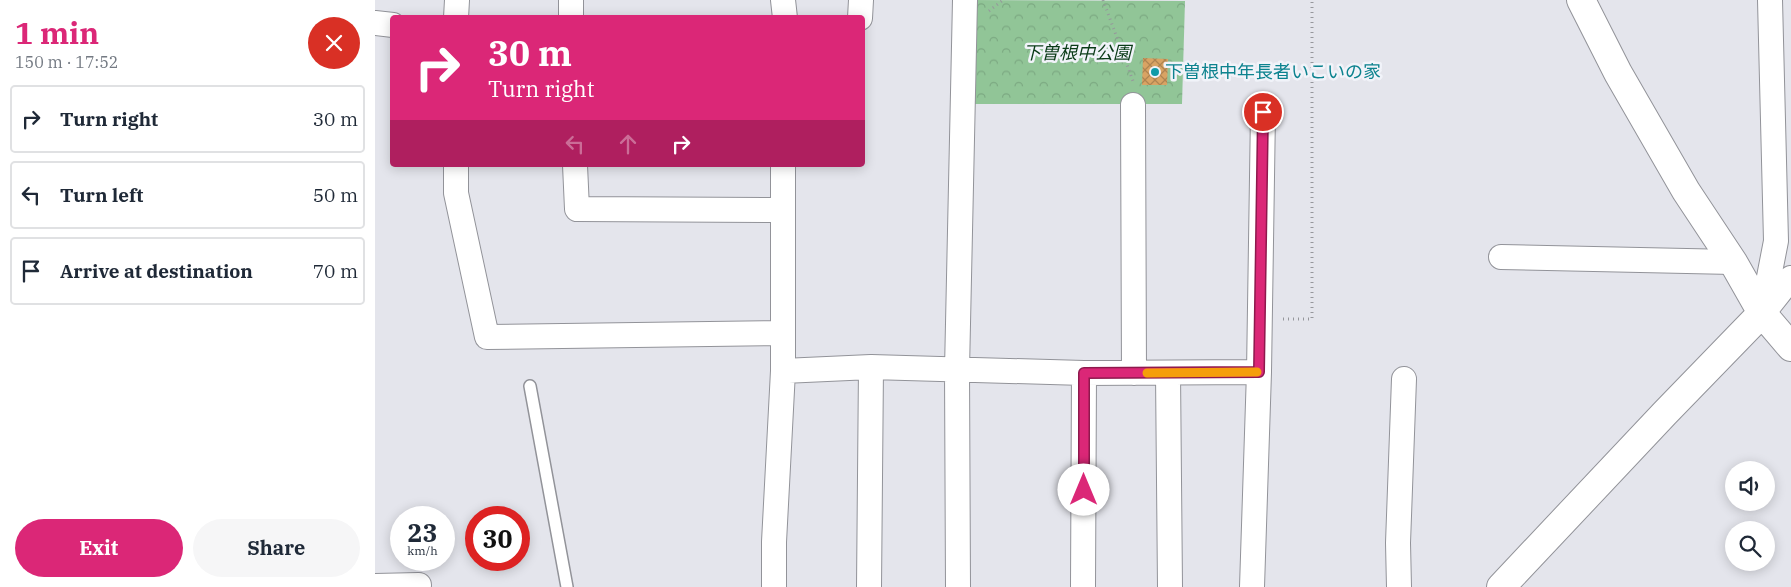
<!DOCTYPE html>
<meta charset="utf-8">
<style>
:root{--surface:#fff;--page:#f6f6f7;--text:#1f2937;--muted:#747a83;--line:#e0e1e3;--accent:#db2777}
body{margin:0;font-family:"IBM Plex Serif","Noto Sans JP",serif;background:var(--page);color:var(--text);height:100vh;display:flex;flex-direction:column;font-size:19px;white-space:nowrap}
*{box-sizing:border-box;margin:0}
p{font-size:16px;color:var(--muted)}
.icon{flex:none;width:28px;height:28px;fill:none;stroke:currentColor;stroke-width:2;stroke-linecap:round;stroke-linejoin:round}
.map{position:relative;flex:1;overflow:hidden}
.side{display:flex;flex-direction:column;background:var(--surface);width:375px}
.side>*{flex:none}
.guide{position:absolute;left:15px;top:15px;width:475px;height:152px;border-radius:5px;box-shadow:0 2px 12px #0003;background:#db2777;color:#fff;overflow:hidden}
.controls{position:absolute;left:1350px;top:461px;display:grid;gap:10px}
.controls a{display:grid;place-items:center;width:50px;height:50px;border-radius:50%;background:var(--surface);box-shadow:0 2px 12px #0003;font-size:25px}
.speed{position:absolute;left:15px;top:506px;display:flex;gap:10px;font-size:25px;font-weight:700;text-align:center}
.speed>*{display:grid;place-content:center;width:65px;height:65px;border-radius:50%;background:var(--surface);box-shadow:0 2px 12px #0003;line-height:1}
.speed small{font-size:12px;font-weight:400}
.speed .limit{border:8px solid #d22;background:#fff;color:#111}
.pin{position:absolute;display:grid;place-items:center;width:42px;height:42px;color:#fff;margin:-21px;border:2px solid #fff;border-radius:50%;box-shadow:0 1px 5px #0007}
.me{position:absolute;width:55px;margin:-28px;rotate:0deg;stroke-linejoin:round;filter:drop-shadow(0 0 4px #0008)}
.turn{display:flex;align-items:center;gap:18px;height:105px;padding:0 15px;font-size:22px}
.turn .icon{width:65px;height:65px;stroke-width:2.5}
.turn b{display:block;font-size:35px;line-height:42px}
.lanes{display:flex;align-items:center;height:48px;padding:0 15px;background:#0003;justify-content:center;gap:25px;direction:ltr}
.lanes .off{opacity:.35}
.round{display:grid;place-items:center;flex:none;width:52px;height:52px;border-radius:26px;background:var(--page)}
.overview{display:flex;align-items:center;justify-content:space-between;height:85px;padding:0 15px}
h1{font-size:30px;font-weight:700;line-height:38px;color:var(--accent)}
.primary-button{display:flex;gap:10px;margin-top:auto;padding:10px 15px}
.primary-button a{flex:1;height:58px;border-radius:30px;background:var(--accent);color:#fff;font-size:20px;font-weight:700;line-height:58px;text-align:center}
.primary-button a+a{background:var(--page);color:var(--text)}
ul{padding:0;list-style:none}
li{display:flex;align-items:center;gap:15px;height:68px;margin:0 10px 8px;padding:0 5px;border:2px solid var(--line);border-radius:5px}
li div{flex:1}
li b{display:block;font-size:19px}
li em{font-style:normal}
main{display:flex;flex:1;min-height:0}
.map>svg:first-child{display:block}
</style>
<main>
<section class="side">
<div class="overview"><div><h1>1 min</h1><p>150 m · 17:52</p></div><a class="round" style="background:#d93025;color:#fff"><svg class="icon" aria-label="close" viewBox="0 0 24 24"><path d="M6 6l12 12M18 6L6 18"/></svg></a></div>
<ul>
<li><svg class="icon" aria-label="right" viewBox="0 0 24 24"><path d="M7 20v-9h11M14 6l5 5-5 5"/></svg><div><b>Turn right</b></div><em>30 m</em></li>
<li><svg class="icon" aria-label="left" viewBox="0 0 24 24"><path d="M17 20v-9H6M10 6l-5 5 5 5"/></svg><div><b>Turn left</b></div><em>50 m</em></li>
<li><svg class="icon" aria-label="arrive" viewBox="0 0 24 24"><path d="M6 21V4h12l-3 4 3 4H6"/></svg><div><b>Arrive at destination</b></div><em>70 m</em></li>
</ul>
<div class="primary-button"><a>Exit</a><a>Share</a></div>
</section>
<div class="map">
<svg width="1416" height="587" viewBox="0 0 1416 587">
<defs>
<pattern id="park-crowns" width="20" height="18" patternUnits="userSpaceOnUse" patternTransform="scale(1.25)"><rect width="20" height="18" fill="#91c597"/><path d="M2 6a3 3 0 1 1 6 0M12 15a3 3 0 1 1 6 0" fill="none" stroke="#7ca982"/></pattern>
<pattern id="building-cross-hatch" width="8" height="8" patternUnits="userSpaceOnUse" patternTransform="scale(1.25)"><rect width="8" height="8" fill="#d9a363"/><path d="M0 0l8 8M0 8l8-8" fill="none" stroke="#af8451"/></pattern>
</defs>
<rect width="100%" height="100%" fill="#e4e5ec"/>
<!-- park -->
<path fill="url(#park-crowns)" d="M596,0l214,1 -3,103h-212z"/>
<!-- building -->
<path fill="url(#building-cross-hatch)" d="M768,58l25,1 -1,26h-25z"/>
<g fill="none" stroke-linecap="round" stroke-linejoin="round">
<defs>
<path id="lane" d="M155,386l37,201"/>
<path id="street" d="M196,0v18
M408,0l2,18
M81,18l1,-18
M485,18l1,-18
M0,23l18,2
M758,105l1,268
M81,165v28l31,144 296,-4
M200,165l2,44 205,1
M1126,257l232,5
M1389,312l27,-34
M1387,313l14,-72 -6,-241
M408,371l88,-4 213,6 175,-1 -7,215
M884,372l4,-260
M793,373l2,214
M0,586l44,-1
M399,587v-45l9,-171v-206
M494,587l2,-220
M583,587l-1,-217 8,-370
M708,587l1,-214
M1024,587l-1,-44 6,-164"/>
<path id="secondary" d="M1206,0l37,73 68,118 47,71 29,51 29,34
M1126,587l164,-174 97,-100"/>
</defs>
<!-- lane casing -->
<use href="#lane" stroke="#929399" stroke-width="14"/>
<!-- street casing -->
<use href="#street" stroke="#929399" stroke-width="26"/>
<!-- secondary casing -->
<use href="#secondary" stroke="#929399" stroke-width="30"/>
<!-- path -->
<path stroke="#96979c" stroke-width="3" stroke-dasharray="1 4" stroke-linecap="butt" d="M728,0l30,81
M614,11l14,-11
M908,319h29v-319"/>
<!-- lane -->
<use href="#lane" stroke="#fff" stroke-width="11"/>
<!-- street -->
<use href="#street" stroke="#fff" stroke-width="24"/>
<!-- secondary -->
<use href="#secondary" stroke="#fff" stroke-width="28"/>
</g>
<g fill="none" stroke-linecap="round" stroke-linejoin="round">
<defs>
<path id="route" d="M709,490v-117l175,-1 4,-260"/>
</defs>
<!-- route casing -->
<use href="#route" stroke="#8e194d" stroke-width="12"/>
<!-- route -->
<use href="#route" stroke="#db2777" stroke-width="9"/>
<!-- slow -->
<path stroke="#f59e0b" stroke-width="9" d="M772,373l110,-1"/>
</g>
<!-- markers -->
<circle fill="#0f9aa8" stroke="#f1f3f9" stroke-width="2" cx="780" cy="72" r="5"/>
<g text-anchor="middle" stroke-width="5" stroke-linejoin="round" paint-order="stroke">
<!-- park labels -->
<g font-size="18" font-style="italic" fill="#0a3b17" stroke="#f1f3f9">
<text x="702" y="59">下曽根中公園</text>
</g>
<!-- culture labels -->
<g font-size="18" fill="#0d838f" stroke="#f1f3f9" text-anchor="start">
<text x="790" y="78">下曽根中年長者いこいの家</text>
</g>
</g>
</svg>
<div class="controls">
<a><svg class="icon" aria-label="sound" viewBox="0 0 24 24"><path d="M4 9h4l5-4v14l-5-4H4zM17 9q2 3 0 6"/></svg></a>
<a><svg class="icon" aria-label="search" viewBox="0 0 24 24"><circle cx="10" cy="10" r="6"/><path d="M15 15l6 6"/></svg></a>
</div>
<div class="speed"><div>23<small>km/h</small></div><div class="limit">30</div></div>
<div class="pin" style="left:888px;top:112px;background:#d93025"><svg class="icon" aria-label="arrive" viewBox="0 0 24 24"><path d="M6 21V4h12l-3 4 3 4H6"/></svg></div>
<svg class="me" style="left:709px;top:490px" viewBox="-20 -20 40 40"><circle r="19" fill="#fff"/><path d="M0-13L10 11 0 6-10 11z" fill="#db2777"/></svg>
<div class="guide">
<div class="turn"><svg class="icon" aria-label="right" viewBox="0 0 24 24"><path d="M7 20v-9h11M14 6l5 5-5 5"/></svg><div><b>30 m</b>Turn right</div></div>
<div class="lanes"><svg class="icon off" aria-label="left" viewBox="0 0 24 24"><path d="M17 20v-9H6M10 6l-5 5 5 5"/></svg><svg class="icon off" aria-label="ahead" viewBox="0 0 24 24"><path d="M12 20V5M6 11l6-6 6 6"/></svg><svg class="icon" aria-label="right" viewBox="0 0 24 24"><path d="M7 20v-9h11M14 6l5 5-5 5"/></svg></div>
</div>
</div>
</main>
